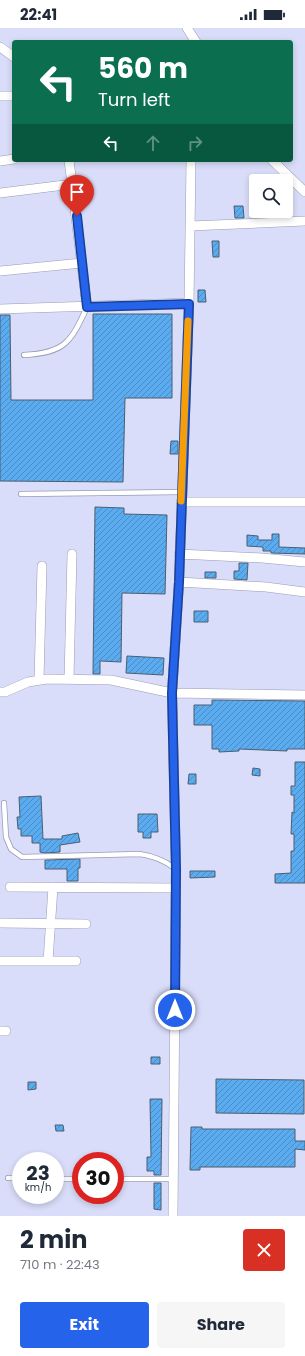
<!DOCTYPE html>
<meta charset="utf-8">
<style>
:root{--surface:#fff;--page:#f6f6f7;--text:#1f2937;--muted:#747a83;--accent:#2563eb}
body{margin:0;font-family:Poppins,sans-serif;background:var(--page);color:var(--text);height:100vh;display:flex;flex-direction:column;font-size:15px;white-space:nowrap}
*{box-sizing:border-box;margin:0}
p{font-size:13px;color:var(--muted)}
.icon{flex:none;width:22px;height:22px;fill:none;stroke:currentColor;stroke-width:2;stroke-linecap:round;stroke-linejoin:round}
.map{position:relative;height:1188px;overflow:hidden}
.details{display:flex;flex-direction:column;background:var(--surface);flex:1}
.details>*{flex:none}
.banner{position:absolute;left:12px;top:12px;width:281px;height:122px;border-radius:4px;box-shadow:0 2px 6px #0003;background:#0b6e4f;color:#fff;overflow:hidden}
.controls{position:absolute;left:249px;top:146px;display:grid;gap:8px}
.controls a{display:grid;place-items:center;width:44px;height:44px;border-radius:4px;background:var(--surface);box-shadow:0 2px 6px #0003;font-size:20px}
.speed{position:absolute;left:12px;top:1124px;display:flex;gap:8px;font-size:20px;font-weight:700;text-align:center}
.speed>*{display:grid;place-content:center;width:52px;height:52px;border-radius:50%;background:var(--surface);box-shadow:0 2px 6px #0003;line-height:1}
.speed small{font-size:10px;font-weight:400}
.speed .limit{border:6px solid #d22;background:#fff;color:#111}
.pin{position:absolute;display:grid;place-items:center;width:34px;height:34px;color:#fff;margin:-41px -17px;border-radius:50% 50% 50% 0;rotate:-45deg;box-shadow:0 0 4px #0007}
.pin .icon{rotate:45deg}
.me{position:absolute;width:44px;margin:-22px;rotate:0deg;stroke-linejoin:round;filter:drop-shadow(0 0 3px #0008)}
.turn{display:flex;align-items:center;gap:14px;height:84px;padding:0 20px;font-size:18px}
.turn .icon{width:52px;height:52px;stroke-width:2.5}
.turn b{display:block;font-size:28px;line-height:34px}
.lanes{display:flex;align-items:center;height:38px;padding:0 20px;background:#0003;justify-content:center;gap:20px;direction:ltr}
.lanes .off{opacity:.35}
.round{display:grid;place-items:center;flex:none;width:42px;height:42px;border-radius:4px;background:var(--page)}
.headline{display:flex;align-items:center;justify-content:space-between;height:68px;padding:0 20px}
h1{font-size:24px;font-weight:700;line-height:30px}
.cta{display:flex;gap:8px;margin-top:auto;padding:8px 20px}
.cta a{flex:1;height:46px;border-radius:4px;background:var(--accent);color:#fff;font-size:16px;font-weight:700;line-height:46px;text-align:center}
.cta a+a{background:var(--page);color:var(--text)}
.status{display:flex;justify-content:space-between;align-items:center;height:28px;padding:0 20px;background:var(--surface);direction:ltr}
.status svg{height:11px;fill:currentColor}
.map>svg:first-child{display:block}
</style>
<div class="status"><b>22:41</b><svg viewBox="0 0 49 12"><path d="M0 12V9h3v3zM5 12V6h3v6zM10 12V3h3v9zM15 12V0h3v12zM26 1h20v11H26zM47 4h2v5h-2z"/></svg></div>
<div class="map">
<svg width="305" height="1188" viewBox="0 0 305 1188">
<defs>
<pattern id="building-hatch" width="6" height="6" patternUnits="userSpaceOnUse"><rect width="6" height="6" fill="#5aabef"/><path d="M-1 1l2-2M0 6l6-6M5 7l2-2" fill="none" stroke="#4b8cc3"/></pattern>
</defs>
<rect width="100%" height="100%" fill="#d9ddf9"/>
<!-- building -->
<path fill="url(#building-hatch)" stroke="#4b5f71" d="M234,178h9l1,12h-9z
M212,213h7v16h-6z
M198,262h7l1,12h-8z
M93,286h79v84h-47l-2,84 -123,-1v-166h10l1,85h82z
M171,413h7v13h-8z
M95,479l29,1v6l43,1 -2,79 -43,-1 -1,69 -21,-1v13h-7z
M272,506h7v13l26,1v6l-34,-1v-2h-8v-4l-16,-1v-11l11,1v4h14z
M239,535h9l-1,17 -13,-1v-8h5z
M205,544h11v6h-11z
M194,583h14v11h-14z
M127,628l37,2 -1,17 -37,-2z
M212,672l93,1v48h-18v2l-48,-2v2l-20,1v-3h-7v-24h-18v-20h18z
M295,734h10v121h-30v-9l16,-1v-22h3v-17h-3l1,-22 2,1v-18h-3v-9h4z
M253,740l7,1v7l-8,-1z
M189,746h7v10h-8z
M41,768l2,43h19v-3l16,-3 2,9 -20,3v7l-15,1 -5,-1v-9h-8v-7h-11v-7h-3l-1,-12h3l-1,-20z
M138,786h19l1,18h-7v6h-8v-6h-5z
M80,831v9h-2v13h-11v-12h-22v-9z
M190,843h25v6l-25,1z
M151,1029h9v7h-9z
M216,1051l88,1v34l-88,-1z
M28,1054h8v7l-8,1z
M150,1071h12l-1,76h-7v-4h-7v-14h4z
M55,1097h8l1,6h-8z
M191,1099h11v2h93v12h10v9l-10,-1v18h-95v3h-10z
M154,1155h7v27l-7,-1z"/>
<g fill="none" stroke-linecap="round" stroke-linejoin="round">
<defs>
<path id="lane" d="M24,327c41,-2 47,-13 63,-48
M21,466l161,-2
M4,775l2,34 5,12 11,8 117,-3c15,2 25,6 37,15
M8,1150h13
M55,1151h26
M115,1151h59"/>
<path id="street" d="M187,0l9,14
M0,19l14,10
M0,68h14
M69,132l18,147
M272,132l33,32
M0,133l14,-2
M0,165l73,-9
M190,198l115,-5
M0,243l82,-8
M0,281l189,-6
M181,474h124
M179,526l83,4 43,4
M179,554l87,5 39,5
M69,651l3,-125
M39,652l3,-114
M0,664h5l23,-10 19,-3 64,1 61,13 133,2
M10,859l166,1
M0,895l86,1
M0,933h76
M48,933l5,-74
M0,1003h6
M173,1188l3,-347 -4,-176 7,-111 10,-279 2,-143"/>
</defs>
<!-- lane casing -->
<use href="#lane" stroke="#999cb6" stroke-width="6"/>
<!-- street casing -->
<use href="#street" stroke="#999cb6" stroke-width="10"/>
<!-- lane -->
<use href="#lane" stroke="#fff" stroke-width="4.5"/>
<!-- street -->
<use href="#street" stroke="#fff" stroke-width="9"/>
</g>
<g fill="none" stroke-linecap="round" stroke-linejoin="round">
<defs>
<path id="route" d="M77,188l10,91 102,-3 -10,278 -7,111 4,176 -1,141"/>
</defs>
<!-- route casing -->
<use href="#route" stroke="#184099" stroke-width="10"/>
<!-- route -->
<use href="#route" stroke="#2563eb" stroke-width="7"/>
<!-- slow -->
<path stroke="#f59e0b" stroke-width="7" d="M181,473l7,-180"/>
</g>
</svg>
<div class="controls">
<a><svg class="icon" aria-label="search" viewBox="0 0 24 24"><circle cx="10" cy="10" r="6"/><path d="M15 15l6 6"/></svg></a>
</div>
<div class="speed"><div>23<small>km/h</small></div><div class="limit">30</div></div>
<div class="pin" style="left:77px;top:188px;background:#d93025"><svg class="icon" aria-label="arrive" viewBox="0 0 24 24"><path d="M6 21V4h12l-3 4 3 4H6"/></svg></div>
<svg class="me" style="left:175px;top:982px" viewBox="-20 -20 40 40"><circle r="17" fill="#2563eb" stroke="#fff" stroke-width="3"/><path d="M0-11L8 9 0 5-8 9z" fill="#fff"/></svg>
<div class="banner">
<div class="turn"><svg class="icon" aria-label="left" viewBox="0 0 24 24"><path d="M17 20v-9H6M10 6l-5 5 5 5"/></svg><div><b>560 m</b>Turn left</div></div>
<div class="lanes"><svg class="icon" aria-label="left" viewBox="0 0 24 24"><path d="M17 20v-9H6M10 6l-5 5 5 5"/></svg><svg class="icon off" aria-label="ahead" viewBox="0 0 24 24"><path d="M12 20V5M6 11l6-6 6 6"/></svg><svg class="icon off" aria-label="right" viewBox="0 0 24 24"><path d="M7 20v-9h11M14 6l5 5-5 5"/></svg></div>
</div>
</div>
<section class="details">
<div class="headline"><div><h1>2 min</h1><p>710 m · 22:43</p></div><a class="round" style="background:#d93025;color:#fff"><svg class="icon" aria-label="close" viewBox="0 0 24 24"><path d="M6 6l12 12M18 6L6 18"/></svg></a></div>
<div class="cta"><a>Exit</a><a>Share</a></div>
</section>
